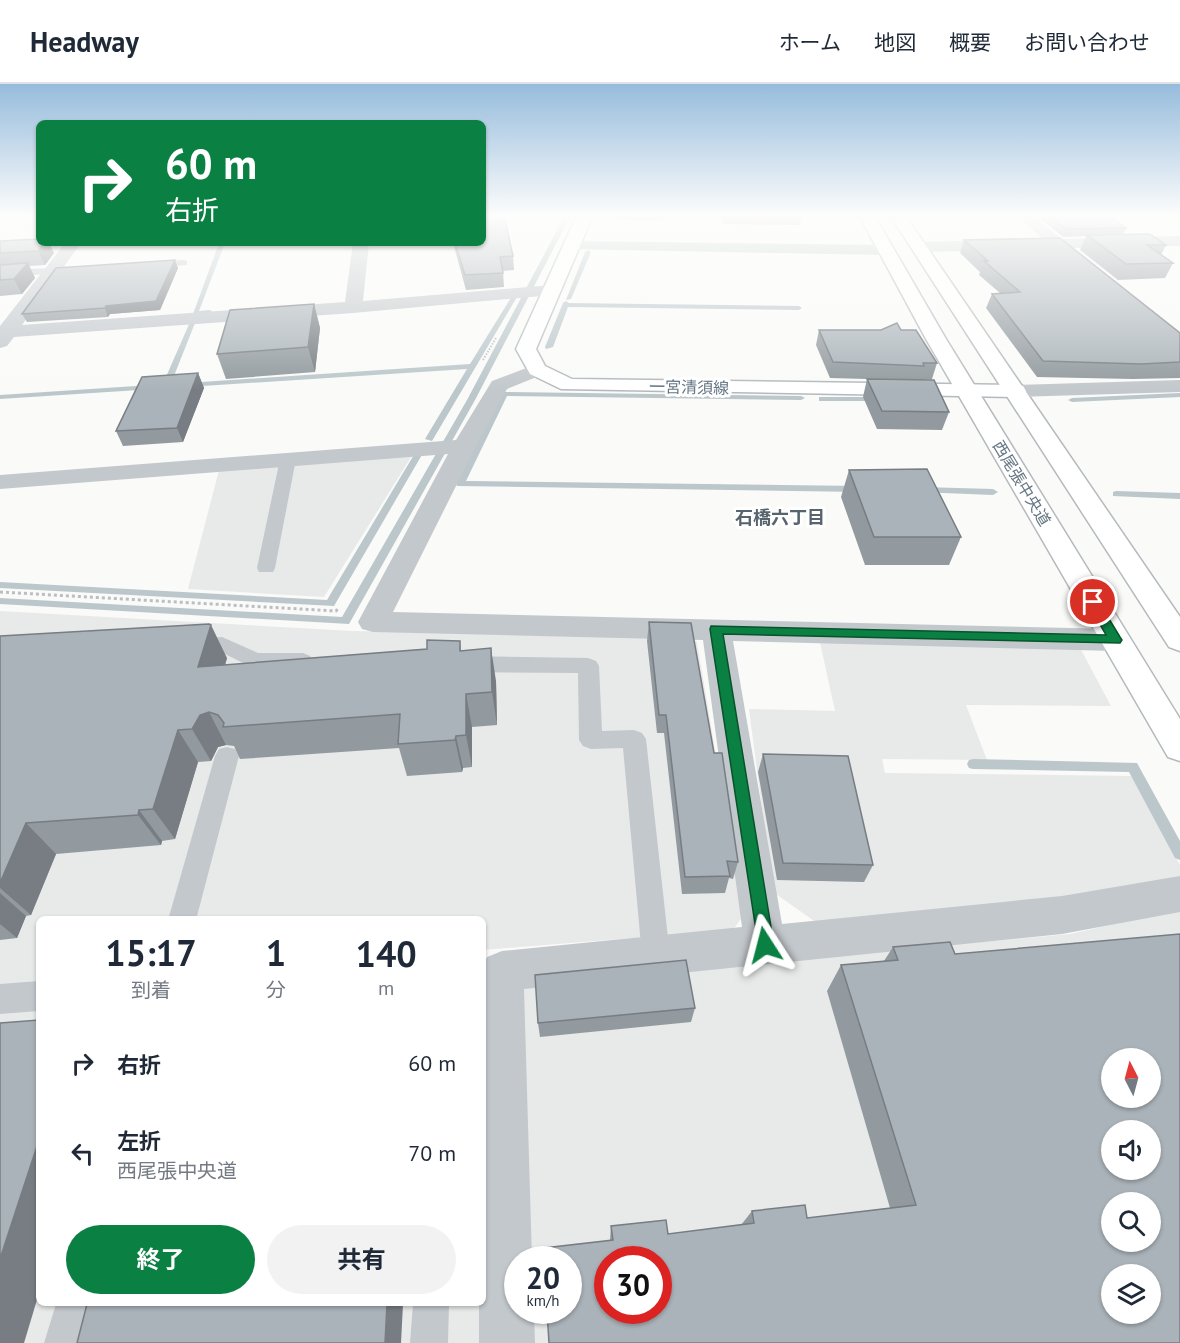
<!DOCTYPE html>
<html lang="ja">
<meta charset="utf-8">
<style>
:root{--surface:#fff;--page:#f2f2f3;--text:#1f2937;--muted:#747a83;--line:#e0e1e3;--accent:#0b8043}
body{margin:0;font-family:"PT Sans","Noto Sans JP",sans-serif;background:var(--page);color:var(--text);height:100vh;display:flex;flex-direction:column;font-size:22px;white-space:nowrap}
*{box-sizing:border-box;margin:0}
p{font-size:20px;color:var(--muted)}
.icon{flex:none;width:33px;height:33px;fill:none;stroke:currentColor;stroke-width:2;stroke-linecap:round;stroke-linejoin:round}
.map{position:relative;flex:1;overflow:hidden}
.sheet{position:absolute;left:36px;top:832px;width:450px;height:390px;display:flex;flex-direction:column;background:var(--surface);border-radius:9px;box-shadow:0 2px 4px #0004}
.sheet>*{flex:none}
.hud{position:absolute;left:36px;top:36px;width:450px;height:126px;border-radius:9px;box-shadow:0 2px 4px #0004;background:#0b8043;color:#fff;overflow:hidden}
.needle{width:39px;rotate:354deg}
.controls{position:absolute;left:1101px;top:964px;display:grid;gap:12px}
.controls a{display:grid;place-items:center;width:60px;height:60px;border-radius:50%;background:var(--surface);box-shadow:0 2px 4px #0004;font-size:30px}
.speed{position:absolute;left:504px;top:1162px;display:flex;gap:12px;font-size:30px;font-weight:700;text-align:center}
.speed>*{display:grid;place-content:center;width:78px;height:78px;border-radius:50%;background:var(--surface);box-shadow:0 2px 4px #0004;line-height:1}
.speed small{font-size:15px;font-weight:400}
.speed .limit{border:9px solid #d22;background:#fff;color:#111}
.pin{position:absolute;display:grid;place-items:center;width:51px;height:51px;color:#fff;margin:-26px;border:3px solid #fff;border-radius:50%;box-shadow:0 2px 6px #0007}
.me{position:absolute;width:66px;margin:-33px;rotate:351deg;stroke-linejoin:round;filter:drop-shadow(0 0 4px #0008)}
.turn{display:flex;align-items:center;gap:21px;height:126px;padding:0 30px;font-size:27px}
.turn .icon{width:78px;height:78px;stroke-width:2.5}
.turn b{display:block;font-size:42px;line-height:51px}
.eta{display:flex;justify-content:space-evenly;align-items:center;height:102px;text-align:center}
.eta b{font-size:36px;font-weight:700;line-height:42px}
.button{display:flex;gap:12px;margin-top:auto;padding:12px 30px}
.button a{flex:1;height:69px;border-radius:36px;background:var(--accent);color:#fff;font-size:24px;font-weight:700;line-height:69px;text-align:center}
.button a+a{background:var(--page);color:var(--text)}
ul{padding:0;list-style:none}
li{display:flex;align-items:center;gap:18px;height:90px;padding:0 30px}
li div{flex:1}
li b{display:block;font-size:22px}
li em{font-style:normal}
header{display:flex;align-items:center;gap:36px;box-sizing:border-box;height:84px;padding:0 30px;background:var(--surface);border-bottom:2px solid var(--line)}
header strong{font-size:28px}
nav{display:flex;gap:33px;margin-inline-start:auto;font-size:21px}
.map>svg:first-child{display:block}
</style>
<header>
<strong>Headway</strong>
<nav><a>ホーム</a><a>地図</a><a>概要</a><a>お問い合わせ</a></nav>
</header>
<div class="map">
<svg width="1180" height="1259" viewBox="0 0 1180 1259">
<rect width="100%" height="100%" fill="#fafaf8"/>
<!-- built -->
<path fill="#e8e9e9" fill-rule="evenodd" d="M413,370l-89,143 -136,-8 31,-119z
M0,527l352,20 337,5 8,6 46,274 -10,14 -250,20v-30h-444v384h444v39h-483z
M819,554l259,6 33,62 -145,-1 21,55 -105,-1 3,14 248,3 47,89v13l-128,27 -235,18 -44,-31 -24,-183 86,2z
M1180,825v434h-652l-1,-32h41v-51h-43l-8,-263 12,-14 541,-49zM1112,975h38v39h-38zM1112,1047h38v39h-38zM1112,1119h38v39h-38zM608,1176h50v51h-50zM1112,1191h38v39h-38z"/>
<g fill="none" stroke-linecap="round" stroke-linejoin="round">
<!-- stream -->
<path fill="#bbc7cb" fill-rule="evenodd" d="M565,131h6l-96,185 -126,224 -349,-20v-6l342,19 125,-217z
M599,131h6l-3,5 -5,-1z
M219,159h6l-26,68 11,-1 3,2 -3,2h-17z
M588,166l3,2 -20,47 -5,1 19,-48z
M512,212l5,1 -85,144 -7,-2 42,-70 -280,18 -4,-2 4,-2 283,-19z
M566,217l3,2 230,3 3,2 -3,2 -231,-3 -15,40 -7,2 -1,-2 18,-44z
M190,238l5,1 -25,63 -7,2 -1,-2z
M151,301h3v4l-154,10v-4z
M501,308l300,4 4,2 -4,2 -294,-4 -41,85 394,5 5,3 -5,3 -403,-6 -1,-2z
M1180,309v4l-108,5 -4,-2 4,-2z
M819,313h60l4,2 -4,2h-60z
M419,366l4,3 -89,153 -334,-18v-6l327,18 88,-147z
M922,403l71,2 5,3 -5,3 -74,-3 -2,-2z
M1116,407l64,2v6l-67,-3v-4z
M973,675l164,4 43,78v19l-5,-2 -46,-86 -156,-3 -4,-1 -2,-4 2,-4z"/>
<defs>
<path id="secondary" d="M577,131h16l-57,134 9,17 27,13 443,6 8,1 3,5 -3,5 -8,1 -454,-8 -31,-15 -14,-25z"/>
<path id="primary" d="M859,131h15l72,124 234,380v42l-12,-4 -242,-418z
M890,131h15l275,402v34l-11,-4z"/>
</defs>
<!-- secondary casing -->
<use href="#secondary" stroke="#b3babf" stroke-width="3"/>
<!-- primary casing -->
<use href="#primary" stroke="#b5babe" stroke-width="3"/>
<!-- path-far1 -->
<path stroke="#bbbfc2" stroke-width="2" stroke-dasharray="1.5 1.5" stroke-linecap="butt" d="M483,276l13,-22"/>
<!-- path -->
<path stroke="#bbbfc2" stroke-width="3" stroke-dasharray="3 3" stroke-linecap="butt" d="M0,508l336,19 3,-4"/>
<!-- lane -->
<path fill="#c3c8cc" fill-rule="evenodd" d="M183,176l4,1v4l-40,3 -6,-3 6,-3z
M53,184l4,1v4l-57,5v-8z
M288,370l8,5 -21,109 -2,4h-14l-2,-4 23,-109z
M222,553l36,16h45l7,3 4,5 -4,5 -7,3h-48l-36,-18 -29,1 -7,-2 -3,-5 3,-5z
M462,572l126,2 8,3 3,5 3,65 32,-1 8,3 4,6 24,217 -4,10 -10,4 -10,-4 -4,-10 -19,-208 -32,1 -8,-3 -4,-6 -1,-67 -116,-1 -8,-3 -3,-5 3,-5z
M227,663l8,2 4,7 -43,164h-28l47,-164 4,-7z
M39,897v30l-39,3v-30z
M56,1220h36l-10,39h-38z
M413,1220h36l-1,39h-38z"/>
<!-- street -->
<path fill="#c3c8cc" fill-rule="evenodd" d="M1016,131h16l30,24 118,-3v10l-108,2 -2,4 -6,2 -10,-5 -135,3 -8,-5 8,-5 124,-3z
M572,157l314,4 8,5 -8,5 -320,-6 -2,-3 2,-3z
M65,159h16l-59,82 323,-23 8,-59h16l-6,58 189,-16 6,1 3,4 -3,4 -6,1 -199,18 -339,24 -7,9 -7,2v-22z
M537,280l7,2 3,4 -3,4 -37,15 -31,57 -83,166 722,17 11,4 4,7 -4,7 -11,4 -382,-10 49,283 280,-28 118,-20v36l-118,22 -538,55 8,271h-14v51h16l1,32h-56v-39h4v-338l4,-9 15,-6 240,-24 -39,-287 -330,-8 -11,-3 -4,-7 90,-168 -448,35v-14l456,-35 36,-59z
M1180,296v12l-165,5 -8,-1 -3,-5 3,-5 8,-1z"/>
<!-- secondary -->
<use href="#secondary" fill="#fff" fill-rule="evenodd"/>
<!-- primary -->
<use href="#primary" fill="#fff" fill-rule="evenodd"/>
</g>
<!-- wall -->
<path fill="#929a9f" d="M614,131h49v6l-49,-2z
M721,131h81l-2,10 -77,-1z
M1042,131h66l18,13 -3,6 43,11 -5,10 12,8 -8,15 -47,2 -38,-30 6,-14 -23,1 -22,-18z
M964,156l216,93v45l-47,1 -96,-2 -51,-69 6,-14 8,-1 -21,-18 1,-3 -20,-19z
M0,157l49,2 5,10 -9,12 -16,1 6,12 -13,16 -22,2z
M453,159h30l30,13 1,14 -11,1 1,16 -38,3z
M178,184l-18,42 -50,4 -2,3 -81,5 -5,-8z
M314,220l6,24 -5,44 -89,7 -9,-25z
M819,246h82l36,33 -5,16 -12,1 29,32 -7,18 -65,-1 -14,-32 4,-18 -37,-1 -14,-33z
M198,289l6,15 -21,54 -60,4 -7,-15z
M849,386l112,67 -12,28h-84l-24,-68z
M649,538l65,131 24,109 -5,17 -4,-1 -4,15 -43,1 -18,-161h-7l-10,-92z
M0,552l227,22 -2,7 202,-16 33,-8 1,10 35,30 1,44 -25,2v40l-9,1 -1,4 -55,4 -8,-28 -159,11 -6,-13 -8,-1 -8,2 -7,14 -13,1 -23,77 -13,2 -1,4 -105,9 -25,61 -5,1 -9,22 -17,2z
M763,670l110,111 -9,17 -87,-2 -19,-108z
M893,863l62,7 225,389 -570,-103 1,-14 57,8 73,-9 11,-14 55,7 83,-10 -63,-217 14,-26 43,-4z
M695,924l-4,14 -151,15 -2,-14z"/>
<!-- shaded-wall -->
<path fill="#777d82" d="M43,159h6l5,10 -9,12 -7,-14z
M175,176l3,8 -18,42 -50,4 -2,3 -3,-9 1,-2z
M28,179l7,15 -13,16 -8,-15z
M314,220l6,24 -5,44 -7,-25z
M198,289l6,15 -21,54 -6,-14z
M211,541l16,33 -12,41 -17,-32z
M491,564l5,33 1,44 -5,-33z
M466,610l6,33v40l-6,-32z
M209,628l17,33 -8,2 -7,14 -19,-32 8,-14z
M178,646l20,32 -23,77 -22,-30z
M456,652l7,32 -1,4 -7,-32z
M139,726l23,31 -1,4 -23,-30z
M26,739l30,31 -25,61 -31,-27v-5z
M0,809l26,23 -9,22 -17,-14z
M39,1056v153l-15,50h-24v-84z
M387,1220h16l-2,39h-16z"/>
<!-- building -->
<path fill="#aab3b9" stroke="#777d82" stroke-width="1.5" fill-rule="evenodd" d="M483,131h21l9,41 -13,1 3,16 -38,2 -10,-32h28z
M1048,131h60l18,13 -60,1z
M1150,150l16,11h-19l26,18 -47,1 -39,-29z
M1060,154l120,95v29l-39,2 -98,-3 -51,-67 28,-2 -36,-31h4l-24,-21z
M39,155v4h4l-5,8 -38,2v-12z
M175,176l-19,41 -50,5 -1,2 -83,6 34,-46z
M28,179l-14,16 -14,1v-15z
M314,220l-6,43 -91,7 13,-44z
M897,239l4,7h15l21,33h-14l1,3 -91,-4 -14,-32h62z
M198,289l-21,55 -61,3 26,-54z
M867,295l67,1 15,32 -67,-1z
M927,385l34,68h-87l-25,-67z
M649,538l42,1 23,130h8l16,109 -11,-1 3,15 -45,1 -19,-162h-7z
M209,540l2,1 -13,42 229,-18v-9l33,1v10l31,-3 1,44 -26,2v41l-10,1 -1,4 -57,4 2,-30 -177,13 1,-4 -6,-8 -9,-3 -9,3 -8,14 -14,1 -25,79 -14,1 -1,5 -112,8 -26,60v-247z
M763,670l85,2 25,109 -90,-2z
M1180,850v409h-631l-2,-32h21v-51h-23l-1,-12 69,-8 -2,-14 55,-6 2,14 86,-11 -2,-12 53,-6 2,13 109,-13 -75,-240 57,-5 -5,-13 57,-5 5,12zM1112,975h38v39h-38zM1112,1047h38v39h-38zM1112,1119h38v39h-38zM608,1176h50v51h-50zM1112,1191h38v39h-38z
M686,876l9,48 -157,15 -3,-48z
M39,936v120l-39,119v-236z
M87,1220h300l-2,39h-308z"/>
<!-- sky -->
<linearGradient id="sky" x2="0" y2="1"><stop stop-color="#96bcdc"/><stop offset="0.43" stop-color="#fdfdfc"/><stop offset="1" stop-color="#fdfdfc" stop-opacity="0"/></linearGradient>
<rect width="1180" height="307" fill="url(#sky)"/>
<!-- route -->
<path fill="#0b8043" stroke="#07532c" stroke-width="1.5" d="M1093,514l4,1 23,38 2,3 -2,3 -397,-9 51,311 -3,5 -6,3 -6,-3 -49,-321 1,-3 395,9 -19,-33z"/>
<g text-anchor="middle" stroke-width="6" stroke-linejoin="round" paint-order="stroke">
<!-- far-street labels -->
<g font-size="16" fill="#657683" stroke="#fff">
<text transform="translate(689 303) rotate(1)" y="6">一宮清須線</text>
<text transform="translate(1022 399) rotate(59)" y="6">西尾張中央道</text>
</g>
<!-- far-neighbourhood labels -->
<g font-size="18" font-weight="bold" fill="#57646e" stroke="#fff">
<text x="780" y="440">石橋六丁目</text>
</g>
</g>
</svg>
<div class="controls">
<a><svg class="needle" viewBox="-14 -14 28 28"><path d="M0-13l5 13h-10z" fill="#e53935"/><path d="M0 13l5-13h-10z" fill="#747a83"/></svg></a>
<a><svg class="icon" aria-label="sound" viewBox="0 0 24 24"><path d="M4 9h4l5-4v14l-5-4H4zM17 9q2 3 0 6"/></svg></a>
<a><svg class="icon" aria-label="search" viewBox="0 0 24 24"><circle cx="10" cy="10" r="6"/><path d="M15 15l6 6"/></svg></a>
<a><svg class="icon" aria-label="layers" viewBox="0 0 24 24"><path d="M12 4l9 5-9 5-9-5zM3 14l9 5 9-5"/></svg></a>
</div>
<div class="speed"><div>20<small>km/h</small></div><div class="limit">30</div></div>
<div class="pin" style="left:1093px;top:518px;background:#d93025"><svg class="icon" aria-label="arrive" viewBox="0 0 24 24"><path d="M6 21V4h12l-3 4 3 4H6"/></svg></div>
<svg class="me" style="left:765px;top:861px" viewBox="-20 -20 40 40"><path d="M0-17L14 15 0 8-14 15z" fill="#0b8043" stroke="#fff" stroke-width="4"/></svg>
<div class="hud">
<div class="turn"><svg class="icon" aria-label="right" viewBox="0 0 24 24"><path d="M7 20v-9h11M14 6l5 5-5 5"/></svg><div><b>60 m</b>右折</div></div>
</div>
<section class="sheet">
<div class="eta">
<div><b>15:17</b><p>到着</p></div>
<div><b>1</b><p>分</p></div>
<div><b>140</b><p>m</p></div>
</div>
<ul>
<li><svg class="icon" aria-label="right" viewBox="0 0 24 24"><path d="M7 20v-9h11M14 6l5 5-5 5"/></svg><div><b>右折</b></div><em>60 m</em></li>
<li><svg class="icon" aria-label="left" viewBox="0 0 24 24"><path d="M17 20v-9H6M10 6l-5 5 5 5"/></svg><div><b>左折</b><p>西尾張中央道</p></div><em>70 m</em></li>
</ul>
<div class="button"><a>終了</a><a>共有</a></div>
</section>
</div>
